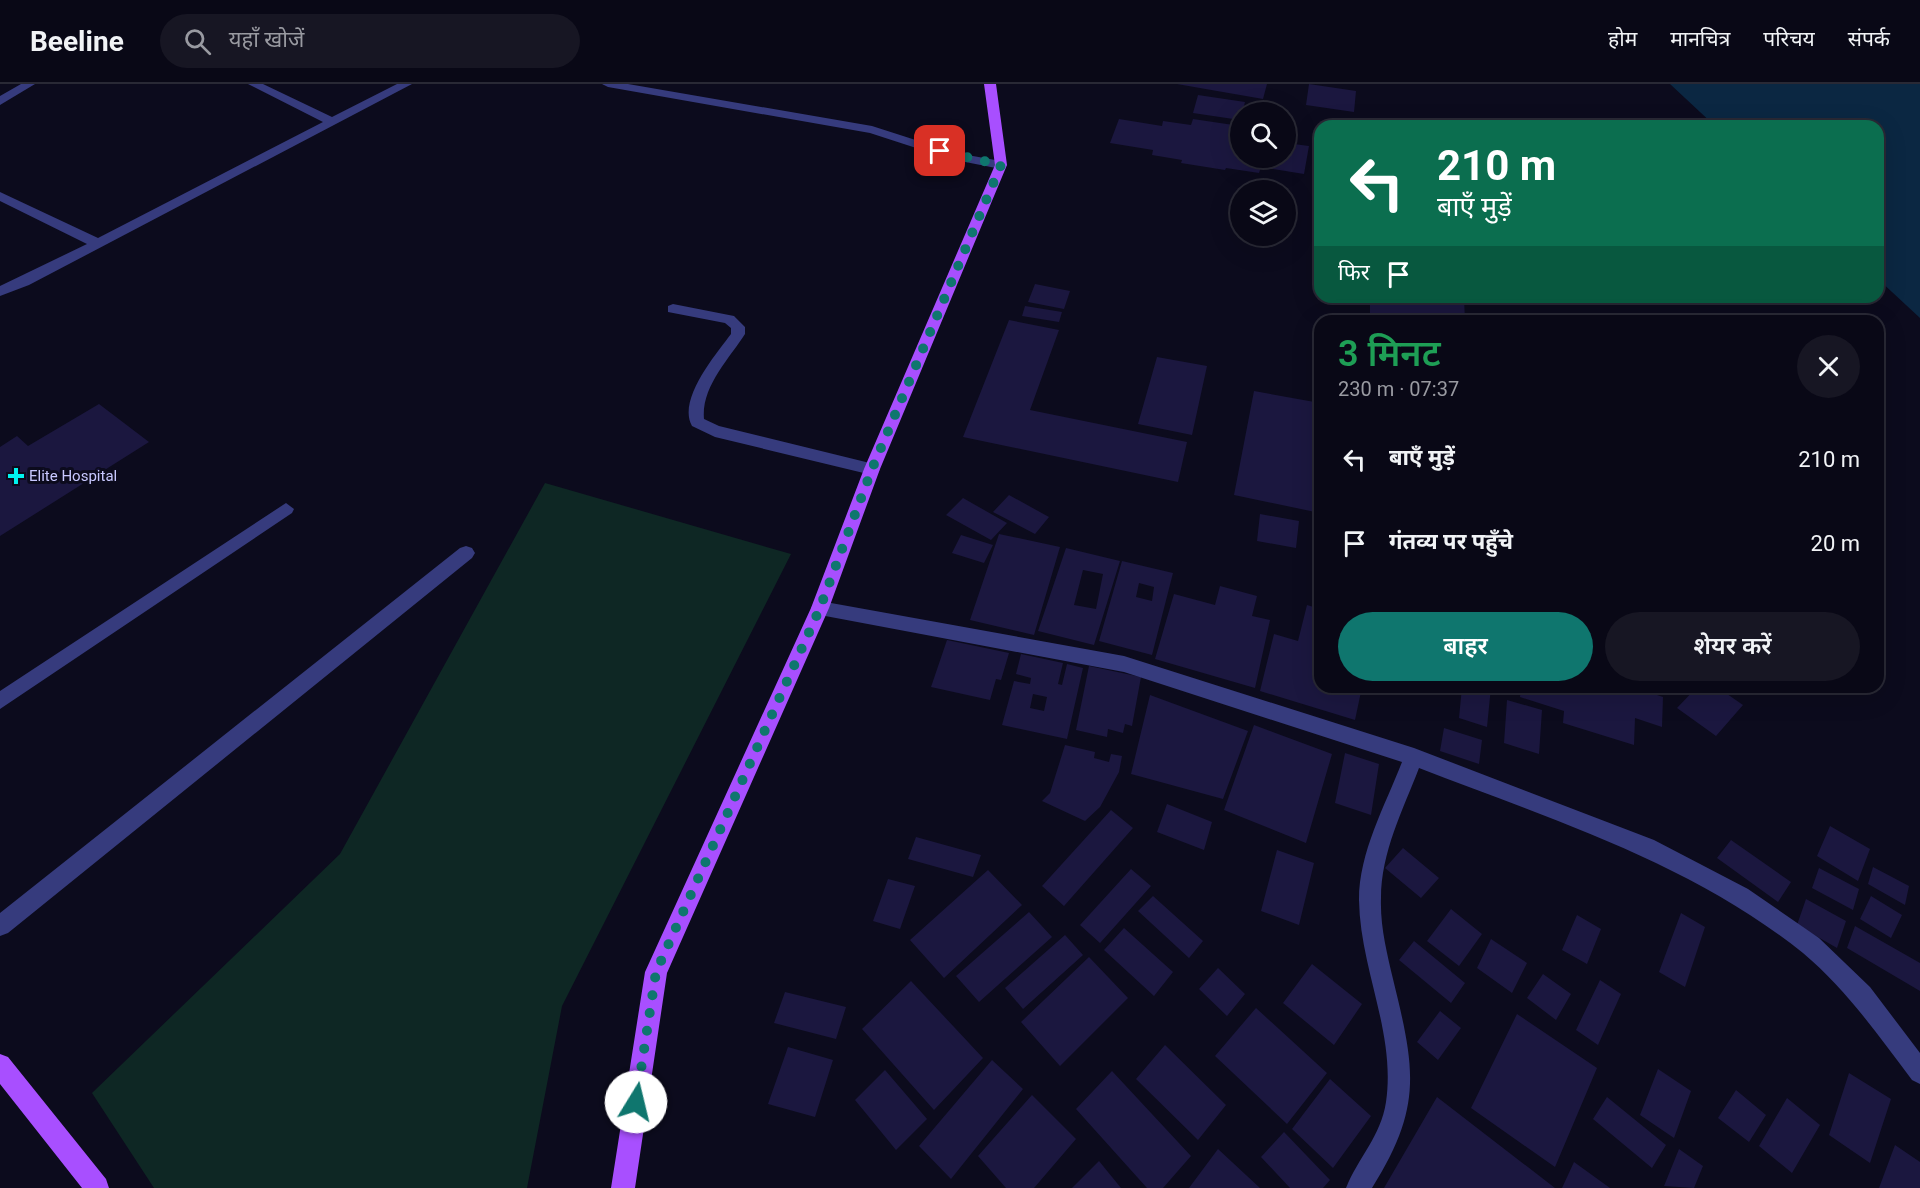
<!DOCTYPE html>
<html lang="hi">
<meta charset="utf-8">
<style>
:root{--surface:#090816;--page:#171623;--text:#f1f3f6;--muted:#999aa1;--line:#292935;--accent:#0f766e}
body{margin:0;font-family:Roboto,"Noto Sans Devanagari",sans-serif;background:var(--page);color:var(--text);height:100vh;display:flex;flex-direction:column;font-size:22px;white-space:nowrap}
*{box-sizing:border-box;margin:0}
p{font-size:20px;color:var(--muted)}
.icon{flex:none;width:33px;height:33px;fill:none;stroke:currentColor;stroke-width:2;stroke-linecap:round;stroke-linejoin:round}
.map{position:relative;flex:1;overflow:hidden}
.details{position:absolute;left:1314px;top:231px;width:570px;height:378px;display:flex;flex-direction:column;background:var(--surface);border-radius:18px;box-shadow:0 6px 24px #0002,0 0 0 2px var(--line)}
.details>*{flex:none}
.banner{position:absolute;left:1314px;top:36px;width:570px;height:183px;border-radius:18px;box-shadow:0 6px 24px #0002,0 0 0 2px var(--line);background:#0b6e4f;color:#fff;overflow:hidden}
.tools{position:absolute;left:1230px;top:18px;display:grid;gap:12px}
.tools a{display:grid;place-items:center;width:66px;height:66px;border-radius:50%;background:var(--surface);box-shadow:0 6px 24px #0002,0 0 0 2px var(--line);font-size:30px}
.pin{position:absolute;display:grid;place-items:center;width:51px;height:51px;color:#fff;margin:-26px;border-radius:12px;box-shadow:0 3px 9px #0006}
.me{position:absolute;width:66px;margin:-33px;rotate:9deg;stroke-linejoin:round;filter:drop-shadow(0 0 4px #0008)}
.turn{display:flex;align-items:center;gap:21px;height:126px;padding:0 24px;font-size:27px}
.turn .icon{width:78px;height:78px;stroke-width:2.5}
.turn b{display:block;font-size:42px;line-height:51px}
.then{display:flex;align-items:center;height:57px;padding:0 24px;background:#0003;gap:12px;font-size:22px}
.round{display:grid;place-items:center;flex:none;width:63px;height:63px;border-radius:32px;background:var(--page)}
.overview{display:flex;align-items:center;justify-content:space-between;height:102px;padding:0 24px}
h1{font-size:36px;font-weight:600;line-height:45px;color:#1e9e55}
.action{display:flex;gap:12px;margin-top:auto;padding:12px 24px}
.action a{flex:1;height:69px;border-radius:36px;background:var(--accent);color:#fff;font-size:24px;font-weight:600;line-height:69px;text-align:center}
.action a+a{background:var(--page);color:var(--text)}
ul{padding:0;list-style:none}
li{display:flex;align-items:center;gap:18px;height:84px;padding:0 24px}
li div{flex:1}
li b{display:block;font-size:22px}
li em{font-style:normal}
header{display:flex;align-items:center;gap:36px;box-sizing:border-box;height:84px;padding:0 30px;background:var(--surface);border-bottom:2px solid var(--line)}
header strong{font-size:28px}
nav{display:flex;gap:33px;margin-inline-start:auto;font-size:21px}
.search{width:420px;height:54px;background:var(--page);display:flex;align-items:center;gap:15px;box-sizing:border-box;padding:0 21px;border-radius:33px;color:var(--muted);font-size:22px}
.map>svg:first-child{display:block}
</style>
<header>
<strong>Beeline</strong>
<div class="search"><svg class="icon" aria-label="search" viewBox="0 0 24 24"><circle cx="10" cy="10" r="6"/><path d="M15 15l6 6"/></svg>यहाँ खोजें</div>
<nav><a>होम</a><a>मानचित्र</a><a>परिचय</a><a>संपर्क</a></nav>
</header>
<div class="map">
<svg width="1920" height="1104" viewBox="0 0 1920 1104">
<rect width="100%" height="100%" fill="#0c0b1d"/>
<!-- green -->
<path fill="#0e2724" d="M545,399l246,71 -229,452 -35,182h-373l-62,-95 248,-239z"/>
<!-- water -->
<path fill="#0b2742" d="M1670,0h250v234l-42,-39v-153h-163z"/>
<!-- building -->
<path fill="#1b173f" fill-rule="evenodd" d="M1177,0h90l-4,15z
M1309,0l47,7 -2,21 -48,-7z
M1198,11l47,7 -5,18 -47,-7z
M1119,35l43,7 1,-5 28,4 2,-6 47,7v32h46v-15l23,3 -5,28 -43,-7 -2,6 -33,-5 -1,2 -44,-7 1,-3 -30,-5 1,-5 -43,-7z
M1035,200l35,7 -6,18 -36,-7z
M1370,213h94l1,24h-51l-44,-7z
M1025,222l37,6 -3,10 -37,-6z
M1009,236l50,10 -29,80 157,32 -9,40 -215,-45z
M1157,273l50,9 -15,69 -54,-11z
M1254,307l66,12v110l-86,-18z
M99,320l50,38 -149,94v-89l17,-11 11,10z
M1009,411l40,22 -14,17 -42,-22z
M963,414l44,25 -16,17 -45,-25z
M1260,430l39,7 -3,27 -39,-7z
M999,450l61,13 -26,88 -64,-15z
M961,451l32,10 -9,18 -32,-10z
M1066,464l54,13 -26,84 -56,-14zM1083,486l20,4 -7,35 -22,-4z
M1122,477l51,12 -21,82 -53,-14zM1139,499l15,4 -2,14 -16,-4z
M1220,502l37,10 -5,20 18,4 -15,68 -100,-29 19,-65 41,11z
M1307,521l13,4v78h42l-7,33 -95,-29 14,-57 24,7z
M947,556l62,13 -8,27 -5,-1 -6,21 -59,-13z
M1021,570l42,9 -5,21 4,1 5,-21 16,4 -16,71 -65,-14 12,-44 16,3 1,-6 -15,-4zM1033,610l14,3 -3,14 -14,-3z
M1089,582l52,11 -9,49 -7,-2 -2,9 -15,-4 -1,8 -31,-7z
M1462,603h29l-4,40 -28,-9z
M1521,603h112l30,10 -1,30 -27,-9 -1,27 -71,-22 1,-12 -44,-14z
M1697,603h20l26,18 -27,31 -39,-28z
M1150,611l98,36 -25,68 -92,-25z
M1507,616l35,10 -3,44 -35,-11z
M1254,641l78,29 -26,89 -82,-33z
M1444,644l38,12 -3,24 -39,-13z
M1065,661l30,7 -1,6 15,4 2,-8 11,2 -3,16 -19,35 -15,14 -43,-20 8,-8z
M1345,669l34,11 -8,51 -36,-12z
M1167,720l45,18 -8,28 -47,-18z
M1111,726l22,18 -69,78 -22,-20z
M1830,742l40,23 -12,32 -41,-25z
M916,753l65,18 -8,22 -65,-18z
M1731,756l60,42 -13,20 -61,-44z
M1403,764l36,30 -18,20 -36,-30z
M1277,766l37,13 -15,62 -38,-14z
M1873,783l36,19 -4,19 -37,-21z
M1819,784l40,21 -6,21 -41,-22z
M1131,785l20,17 -51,57 -20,-18z
M988,786l34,35 -78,73 -34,-38z
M888,795l27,7 -15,43 -27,-8z
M1153,812l50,45 -14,17 -51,-47z
M1871,812l31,19 -11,23 -31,-19z
M1806,815l40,22 -9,27 -40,-23z
M1451,825l31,25 -23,32 -32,-25z
M1029,828l23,25 -73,65 -23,-26z
M1681,829l24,14 -20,60 -26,-15z
M1577,831l24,14 -14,35 -25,-14z
M1855,842l65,37v28l-73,-43z
M1124,844l49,44 -19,24 -50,-46z
M1065,851l18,20 -60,54 -18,-21z
M1491,855l36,24 -15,30 -35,-25z
M1414,857l51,42 -14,20 -52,-43z
M1089,873l39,41 -68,68 -39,-44z
M1312,880l50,40 -28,41 -51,-42z
M1218,884l27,26 -18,22 -28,-27z
M1543,890l28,20 -15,26 -29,-22z
M1600,896l21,14 -23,51 -22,-15z
M911,897l72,77 -49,52 -72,-81z
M785,908l61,15 -10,32 -62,-16z
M1256,924l71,65 -40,51 -72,-68z
M1440,927l21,17 -23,32 -21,-18z
M1517,930l80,54 -42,99 -84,-59z
M1165,961l61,60 -28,35 -62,-61z
M788,963l45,13 -18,57 -47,-13z
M992,976l31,29 -72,90 -32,-33z
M1658,985l33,22 -17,47 -34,-23z
M885,986l42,49 -31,31 -41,-50z
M1112,987l79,85 -28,32h-16l-71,-79z
M1849,989l42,26 -21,64 -41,-28z
M1330,995l41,37 -38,52 -41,-39z
M1736,1006l30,25 -17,27 -31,-24z
M1032,1011l44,44 -42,49h-28l-28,-32z
M1437,1013l118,91h-171z
M1607,1013l59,48 -14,23 -59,-49z
M1787,1014l33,27 -28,48 -33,-27z
M1284,1048l46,48 -7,8h-33l-29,-31z
M1895,1061l25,17v26h-41z
M1218,1065l42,39h-71z
M1679,1065l24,17 -9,22 -30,-2z
M1099,1077l22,27h-49z
M1574,1078l36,26h-48z"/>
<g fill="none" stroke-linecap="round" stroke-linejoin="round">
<!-- minor -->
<path fill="#363b7d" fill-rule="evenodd" d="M21,0h14l-35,21v-9z
M248,0h15l69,33 65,-33h15l-383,201 -29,11v-10l87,-42 -87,-43v-9l98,46 225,-116z
M602,0h26l244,42 84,27 45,8 6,4 -6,4 -51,-10 -80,-26 -262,-46z
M673,220l61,12 11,11v7c-16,25 -44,53 -41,85l15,7 159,39 2,4 -2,4 -6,2 -157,-38 -23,-11c-15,-26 24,-72 39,-92v-6l-6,-5 -57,-11v-6z
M286,419l8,6 -2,4 -292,196v-18z
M466,462l6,2 3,5 -3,5 -464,375 -8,3v-23l460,-365z
M820,517l304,55 290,92 240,92 94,49 71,49 51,49 50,66v31l-8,-4c-34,-45 -66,-91 -109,-127 -112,-90 -252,-134 -384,-185 -16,42 -38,84 -38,130 -1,28 6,55 12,81 22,90 30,128 -21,209h-26c12,-30 35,-52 40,-86 10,-69 -26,-133 -27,-202 0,-48 26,-94 43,-138l-278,-90 -304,-57 -6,-2 -3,-5 3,-5z"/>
<!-- major -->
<path fill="#a84fff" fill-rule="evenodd" d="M984,0h12l11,81 -127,304 -51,139 -162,365 -32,215h-24l34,-216 166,-364 53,-139 131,-304z
M0,970l8,3 98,122 3,9h-27l-82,-104z"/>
</g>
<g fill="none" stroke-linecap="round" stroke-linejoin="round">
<!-- route -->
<path stroke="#0f766e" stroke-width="10" stroke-dasharray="0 18" d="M636,1018l20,-130 164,-364 52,-139 129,-304 -61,-14"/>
</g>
<!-- markers -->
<path fill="#00f3ee" stroke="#0c0b1d" stroke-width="2" d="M13 383h6v6h6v6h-6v6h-6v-6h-6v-6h6z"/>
<g text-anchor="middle" stroke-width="6" stroke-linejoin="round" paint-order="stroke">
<!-- poi labels -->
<g font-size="15" fill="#c8c8ff" stroke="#0c0b1d" text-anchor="start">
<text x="29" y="397">Elite Hospital</text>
</g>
</g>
</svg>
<div class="tools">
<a><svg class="icon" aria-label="search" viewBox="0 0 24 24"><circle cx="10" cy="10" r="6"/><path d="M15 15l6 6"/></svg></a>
<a><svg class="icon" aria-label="layers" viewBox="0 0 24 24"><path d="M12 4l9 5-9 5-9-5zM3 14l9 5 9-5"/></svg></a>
</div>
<div class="pin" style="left:940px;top:67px;background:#d93025"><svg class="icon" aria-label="arrive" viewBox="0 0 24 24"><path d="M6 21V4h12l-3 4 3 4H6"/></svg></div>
<svg class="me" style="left:636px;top:1018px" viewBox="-20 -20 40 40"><circle r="19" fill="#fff"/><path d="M0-13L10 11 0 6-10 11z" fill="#0f766e"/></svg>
<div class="banner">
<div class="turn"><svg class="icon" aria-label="left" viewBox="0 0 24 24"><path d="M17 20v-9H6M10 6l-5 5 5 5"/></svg><div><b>210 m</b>बाएँ मुड़ें</div></div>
<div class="then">फिर<svg class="icon" aria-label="arrive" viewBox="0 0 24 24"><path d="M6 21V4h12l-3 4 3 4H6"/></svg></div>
</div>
<section class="details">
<div class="overview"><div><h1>3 मिनट</h1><p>230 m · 07:37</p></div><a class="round"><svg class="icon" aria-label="close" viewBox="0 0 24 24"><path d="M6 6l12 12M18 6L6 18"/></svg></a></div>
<ul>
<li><svg class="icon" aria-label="left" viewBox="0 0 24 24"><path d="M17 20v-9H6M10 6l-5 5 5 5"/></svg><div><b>बाएँ मुड़ें</b></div><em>210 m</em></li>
<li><svg class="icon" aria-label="arrive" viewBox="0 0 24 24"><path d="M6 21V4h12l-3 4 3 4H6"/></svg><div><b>गंतव्य पर पहुँचे</b></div><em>20 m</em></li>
</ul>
<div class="action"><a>बाहर</a><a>शेयर करें</a></div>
</section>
</div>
